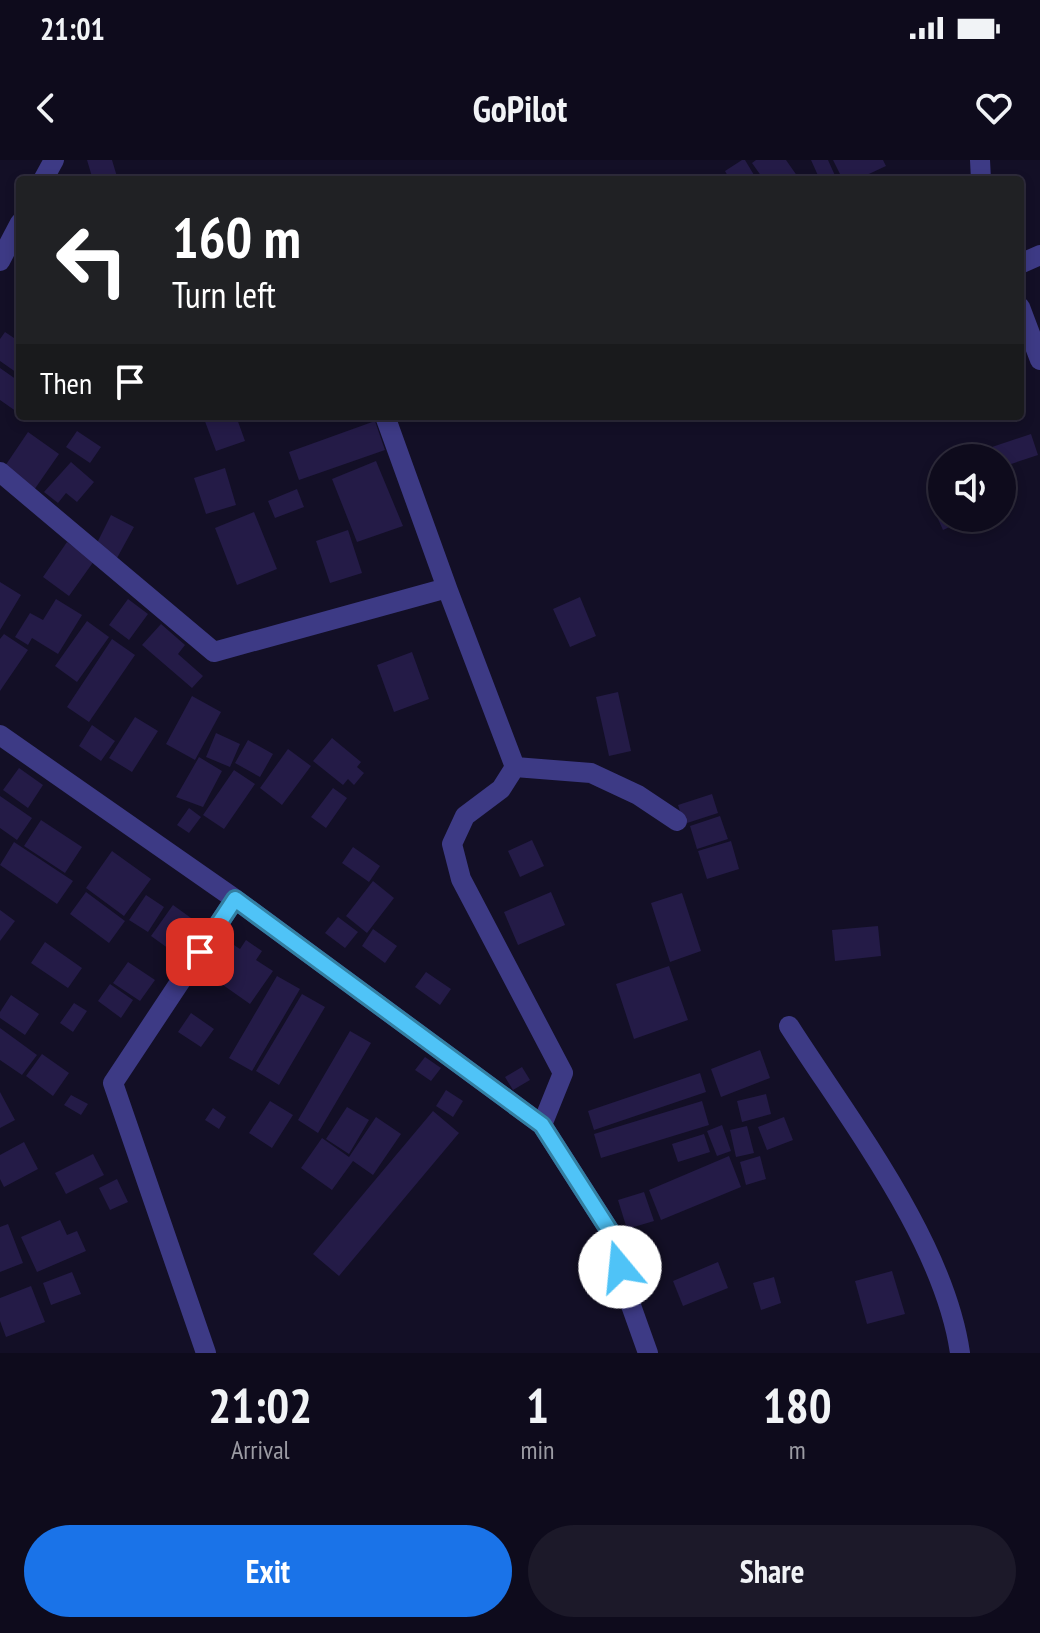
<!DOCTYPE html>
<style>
:root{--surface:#0e0b1c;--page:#1c1929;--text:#f1f3f6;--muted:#9b9ba3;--line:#2e2b3b;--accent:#1a73e8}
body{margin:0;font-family:"PT Sans Narrow",sans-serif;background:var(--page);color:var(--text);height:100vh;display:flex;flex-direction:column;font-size:30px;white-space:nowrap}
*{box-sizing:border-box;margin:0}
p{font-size:26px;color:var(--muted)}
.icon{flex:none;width:44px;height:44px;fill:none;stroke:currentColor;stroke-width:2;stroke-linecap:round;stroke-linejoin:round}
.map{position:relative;height:1193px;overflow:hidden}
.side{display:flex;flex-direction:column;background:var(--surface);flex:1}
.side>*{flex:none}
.guide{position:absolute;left:16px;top:16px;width:1008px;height:244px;border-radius:8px;box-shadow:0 4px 12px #0003,0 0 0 2px var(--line);background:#202124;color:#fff;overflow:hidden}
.controls{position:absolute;left:928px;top:284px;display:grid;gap:16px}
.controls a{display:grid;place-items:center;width:88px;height:88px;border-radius:50%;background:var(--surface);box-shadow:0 4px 12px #0003,0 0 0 2px var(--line);font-size:40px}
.pin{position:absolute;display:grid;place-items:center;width:68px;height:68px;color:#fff;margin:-34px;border-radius:16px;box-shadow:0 4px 12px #0006}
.me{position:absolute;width:88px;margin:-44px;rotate:343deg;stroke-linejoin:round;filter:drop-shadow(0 0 6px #0008)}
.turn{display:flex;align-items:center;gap:28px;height:168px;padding:0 24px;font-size:36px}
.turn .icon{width:104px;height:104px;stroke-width:2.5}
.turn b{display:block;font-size:56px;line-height:68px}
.then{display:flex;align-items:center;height:76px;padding:0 24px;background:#0003;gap:16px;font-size:30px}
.eta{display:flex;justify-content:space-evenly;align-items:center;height:136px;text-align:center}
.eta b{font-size:48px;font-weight:600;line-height:56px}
.button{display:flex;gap:16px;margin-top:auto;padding:16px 24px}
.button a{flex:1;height:92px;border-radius:48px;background:var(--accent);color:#fff;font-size:32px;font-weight:600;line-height:92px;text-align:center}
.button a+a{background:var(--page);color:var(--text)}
.status{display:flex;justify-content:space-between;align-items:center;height:56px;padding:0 40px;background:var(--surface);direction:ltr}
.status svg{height:22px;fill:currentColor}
header{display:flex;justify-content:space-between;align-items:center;height:104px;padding:0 24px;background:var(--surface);font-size:36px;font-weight:600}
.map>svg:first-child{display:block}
</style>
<div class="status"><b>21:01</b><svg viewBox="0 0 49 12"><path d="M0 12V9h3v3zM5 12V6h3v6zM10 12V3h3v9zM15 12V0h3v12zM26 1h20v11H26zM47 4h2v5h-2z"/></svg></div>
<header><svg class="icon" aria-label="back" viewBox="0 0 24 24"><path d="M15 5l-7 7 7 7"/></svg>GoPilot<svg class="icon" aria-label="heart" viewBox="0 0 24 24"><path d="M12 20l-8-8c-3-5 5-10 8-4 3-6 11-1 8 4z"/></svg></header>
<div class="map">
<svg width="1040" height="1193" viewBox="0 0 1040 1193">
<rect width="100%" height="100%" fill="#130f26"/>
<!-- building -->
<path fill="#241b47" d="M87,0h25l6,20h-25z
M742,0h3l12,20h-27l-5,-9z
M756,0h30l14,20h-36l-12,-17z
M811,0h17l9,20h-17z
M833,0h50l3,6 -30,14h-13z
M5,172l15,10v33l-20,-14v-22z
M0,208l20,14v32l-20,-14z
M203,256h33l9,25 -29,10z
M375,261l10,29 -86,30 -10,-28z
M77,271l24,16 -11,16 -24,-16z
M28,272l31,22 -25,36 -31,-21z
M1031,274l7,21 -36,12v-9h-6l-4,-11z
M376,301l27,65 -46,16 -25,-63z
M71,302l23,20 -17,20 -11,-9 -8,10 -14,-11z
M225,308l11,37 -30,9 -12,-36z
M297,329l7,18 -29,11 -7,-17z
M942,336v22h27l-26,12 -13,-29z
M254,352l23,57 -40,16 -22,-57z
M111,355l23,12 -17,31 -22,-11z
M348,370l14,43 -32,10 -14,-42z
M67,382l27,19 -25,35 -26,-19z
M0,422l21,13 -21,35z
M580,437l16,39 -26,11 -17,-38z
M56,439l26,16 -24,39 -26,-16 -4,7 -13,-8 15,-24 13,7z
M128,439l20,15 -19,26 -20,-15z
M87,461l22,16 -32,45 -22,-16z
M161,464l24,21 -7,9 25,22 -11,12 -50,-43z
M4,474l24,16 -28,41v-52z
M112,479l23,16 -46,67 -22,-15z
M412,492l17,47 -35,13 -17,-47z
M618,532l13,59 -22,5 -13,-59z
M192,536l29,16 -26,48 -29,-16z
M135,557l23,14 -26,41 -23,-14z
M92,565l23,16 -14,20 -22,-15z
M216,573l24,11 -10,23 -24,-10z
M332,578l29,24 -4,5 7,6 -10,12 -6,-6 -5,6 -30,-24z
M248,580l25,14 -13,23 -25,-14z
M288,589l23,17 -29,39 -22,-17z
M199,597l23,14 -19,36 -27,-10z
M19,608l24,17 -15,23 -25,-18z
M234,610l21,14 -31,45 -21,-14z
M333,628l14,10 -21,30 -15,-11z
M712,634l6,19 -34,11 -6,-19z
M0,636l32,22 -15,22 -17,-12z
M189,648l12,9 -12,16 -12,-8z
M720,656l8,23 -31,10 -7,-23z
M41,660l41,27 -17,26 -41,-27z
M532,680l12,26 -24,11 -12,-26z
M731,681l8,28 -32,10 -9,-28z
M14,682l59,39 -16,23 -57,-39z
M353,687l27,19 -11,16 -27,-19z
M112,691l39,28 -27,37 -38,-28z
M373,721l21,17 -27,35 -21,-17z
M86,732l39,29 -16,22 -39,-29z
M551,732l14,33 -47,20 -14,-33z
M682,733l19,58 -31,11 -19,-59z
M146,735l18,12 -16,25 -19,-12z
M173,745l25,18 -22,31 -25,-18z
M0,750l15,11 -15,20z
M338,757l20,15 -13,16 -20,-15z
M878,766l3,30 -46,5 -3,-31z
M373,769l24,17 -12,17 -23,-17z
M246,780l16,11 -6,9 17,11 -23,33 -44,-31 22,-32 12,8z
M45,782l37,26 -14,20 -37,-25z
M128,802l27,18 -15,21 -27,-18z
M669,806l19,54 -54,19 -18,-55z
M426,812l25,17 -11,16 -25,-18z
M277,816l23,13 -48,82 -23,-13z
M110,824l23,16 -12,18 -23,-17z
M302,834l23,13 -46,78 -23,-14z
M11,835l28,19 -14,21 -25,-17v-6z
M74,843l13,8 -14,21 -13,-9z
M191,853l23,16 -13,18 -23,-15z
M0,868l37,27 -15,20 -22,-15z
M350,871l21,12 -53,90 -20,-13z
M760,890l10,28 -49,19 -10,-28z
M42,894l27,19 -16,23 -27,-20z
M425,897l16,11 -10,13 -16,-11z
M522,907l8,13 -17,10 -8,-13z
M700,913l6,19 -112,38 -6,-19z
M446,930l17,11 -10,16 -17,-11z
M0,932l15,28 -15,8z
M766,934l5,20 -29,8 -5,-21z
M71,935l17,9 -7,11 -17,-10z
M270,941l23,14 -21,33 -23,-15z
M702,941l7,24 -108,33 -7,-24z
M347,947l22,13 -20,34 -23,-15z
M213,948l13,9 -7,12 -14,-9z
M433,951l26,22 -120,143 -26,-22z
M376,957l25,17 -28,41 -20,-14 -21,29 -31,-22 21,-30 27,19z
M784,957l9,23 -26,10 -9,-23z
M722,965l9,26 -14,5 -10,-25z
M747,966l7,27 -18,4 -6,-27z
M704,974l6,18 -32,10 -6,-18z
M24,982l14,27 -34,18 -4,-8v-24z
M93,994l11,21 -38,19 -11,-21z
M729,996l12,31 -80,33 -12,-30z
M760,996l6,23 -20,6 -6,-23z
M117,1019l11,23 -18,8 -11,-22z
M644,1032l10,29 -27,8 -9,-29z
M60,1060l7,15 10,-4 9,20 -49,21 -16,-35z
M8,1064l15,39 -23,9v-45z
M718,1102l10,26 -45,18 -10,-25z
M892,1111l13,43 -38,10 -12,-43z
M72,1112l9,22 -30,11 -8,-22z
M774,1117l7,26 -20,7 -8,-27z
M31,1126l14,36 -39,15 -6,-16v-23z"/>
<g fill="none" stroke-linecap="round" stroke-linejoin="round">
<!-- minor -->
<path stroke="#3d3a85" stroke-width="20" d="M980,0l1,20
M43,20l11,-20
M0,101l20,-38
M1020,104l20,-9
M1020,147l20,53
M385,256l62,172
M0,312l214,180 233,-64 68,179 -14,22 -36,27 -13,28 9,35 102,194 -21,52
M0,575l235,164 307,226 71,111 15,61 20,56
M515,607l76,6 47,22 39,26
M789,866c60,94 155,215 171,327
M206,1193l-93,-270 122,-184"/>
</g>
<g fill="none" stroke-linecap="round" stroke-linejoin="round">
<defs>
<path id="route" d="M200,792l35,-53 307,226 71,111 7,31"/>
</defs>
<!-- route casing -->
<use href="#route" stroke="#337fa1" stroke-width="20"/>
<!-- route -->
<use href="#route" stroke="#4fc3f7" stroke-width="14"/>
</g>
</svg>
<div class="controls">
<a><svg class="icon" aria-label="sound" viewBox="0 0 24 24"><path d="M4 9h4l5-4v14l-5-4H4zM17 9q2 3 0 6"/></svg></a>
</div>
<div class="pin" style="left:200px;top:792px;background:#d93025"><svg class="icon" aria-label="arrive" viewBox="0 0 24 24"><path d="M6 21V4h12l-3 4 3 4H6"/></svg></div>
<svg class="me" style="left:620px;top:1107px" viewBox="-20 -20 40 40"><circle r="19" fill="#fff"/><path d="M0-13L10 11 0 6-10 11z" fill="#4fc3f7"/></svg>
<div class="guide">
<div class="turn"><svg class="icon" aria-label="left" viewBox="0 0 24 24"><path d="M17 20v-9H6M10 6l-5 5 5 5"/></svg><div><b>160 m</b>Turn left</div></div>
<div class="then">Then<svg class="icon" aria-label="arrive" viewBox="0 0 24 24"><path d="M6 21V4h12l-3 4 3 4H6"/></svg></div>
</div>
</div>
<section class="side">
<div class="eta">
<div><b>21:02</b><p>Arrival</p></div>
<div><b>1</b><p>min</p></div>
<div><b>180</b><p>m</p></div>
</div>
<div class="button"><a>Exit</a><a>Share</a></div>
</section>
